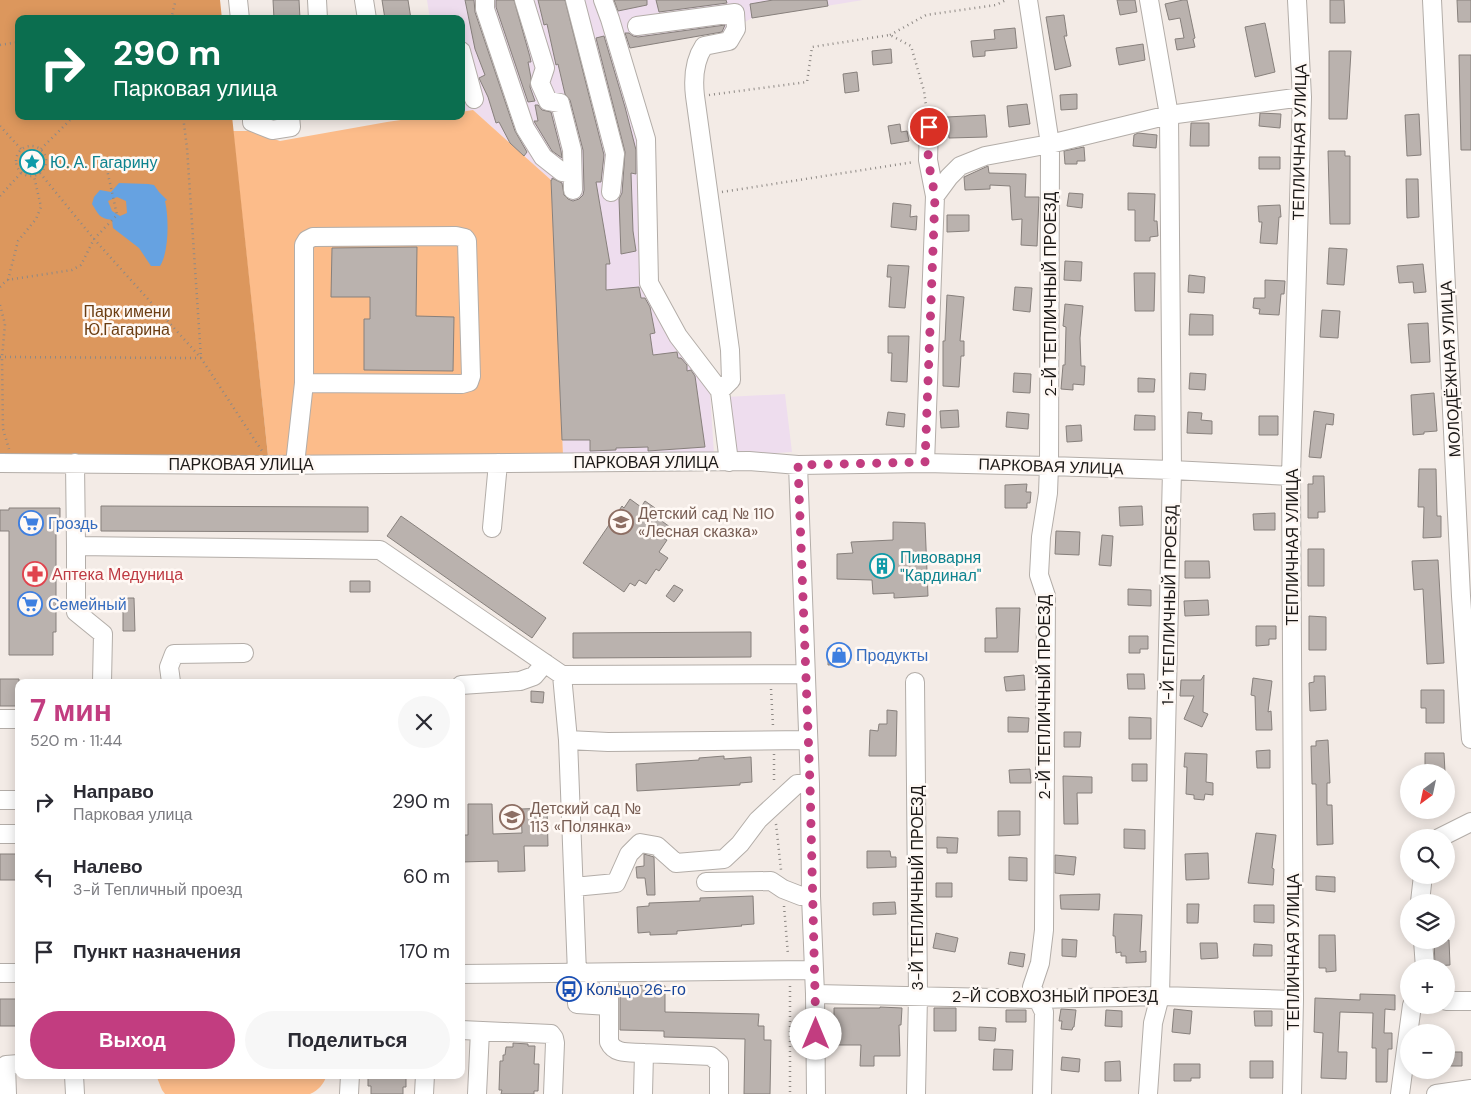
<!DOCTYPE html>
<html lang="ru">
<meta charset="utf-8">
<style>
:root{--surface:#fff;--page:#f7f7f7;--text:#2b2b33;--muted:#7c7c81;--accent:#c23d80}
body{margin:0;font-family:"DM Sans",sans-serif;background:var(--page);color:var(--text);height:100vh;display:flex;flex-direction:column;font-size:19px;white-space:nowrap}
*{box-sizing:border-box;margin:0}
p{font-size:16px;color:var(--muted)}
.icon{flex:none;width:28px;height:28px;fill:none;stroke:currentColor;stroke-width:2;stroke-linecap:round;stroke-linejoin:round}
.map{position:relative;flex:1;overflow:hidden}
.sheet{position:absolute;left:15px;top:679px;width:450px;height:400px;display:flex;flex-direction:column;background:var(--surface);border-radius:10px;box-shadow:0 2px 12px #0003}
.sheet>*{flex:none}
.banner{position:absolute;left:15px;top:15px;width:450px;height:105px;border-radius:10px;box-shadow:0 2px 12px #0003;background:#0b6e4f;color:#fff;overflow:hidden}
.needle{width:32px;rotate:213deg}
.fabs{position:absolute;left:1400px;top:764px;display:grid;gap:10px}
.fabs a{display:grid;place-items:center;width:55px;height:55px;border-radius:50%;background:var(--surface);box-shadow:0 2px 12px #0003;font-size:25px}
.pin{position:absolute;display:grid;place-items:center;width:42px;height:42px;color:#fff;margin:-21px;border:2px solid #fff;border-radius:50%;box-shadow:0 1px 5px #0007}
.me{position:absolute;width:55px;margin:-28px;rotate:0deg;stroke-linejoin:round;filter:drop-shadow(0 0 4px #0008)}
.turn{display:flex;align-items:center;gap:18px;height:105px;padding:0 15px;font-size:22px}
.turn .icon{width:65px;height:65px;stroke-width:2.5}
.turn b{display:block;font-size:35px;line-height:42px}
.round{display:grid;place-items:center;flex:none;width:52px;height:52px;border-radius:26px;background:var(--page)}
.summary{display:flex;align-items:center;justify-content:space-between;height:85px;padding:0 15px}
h1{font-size:30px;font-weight:700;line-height:38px;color:var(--accent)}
.cta{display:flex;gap:10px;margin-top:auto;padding:10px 15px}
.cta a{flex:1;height:58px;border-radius:30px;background:var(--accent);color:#fff;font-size:20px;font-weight:700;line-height:58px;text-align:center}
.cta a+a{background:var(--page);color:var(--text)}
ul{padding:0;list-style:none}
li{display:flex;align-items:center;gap:15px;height:75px;padding:0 15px}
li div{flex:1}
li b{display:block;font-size:19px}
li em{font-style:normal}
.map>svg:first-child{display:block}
</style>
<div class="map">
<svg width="1471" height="1094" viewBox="0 0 1471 1094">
<rect width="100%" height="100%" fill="#f3ebe6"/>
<!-- industrial -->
<path fill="#ede" d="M427,0h436l-111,18 -23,13 -113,19 23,92 2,132 64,103 5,16 4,61 -151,1 -12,-275 -78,-70 -12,2v-93h-31z
M785,394l7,58 -60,4 -6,-59z"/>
<!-- green -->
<path fill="#fcbc8a" d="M473,110l78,70 12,275 -295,1 -35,-325h17l30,10 107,-19 41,-6h33v-4z
M156,1075h171c-4,10 -8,15 -17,19h-145l-3,-4z"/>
<!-- forest -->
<path fill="#dc975d" d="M0,0h220l2,19h-203v97h213l36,340 -268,-2z"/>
<!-- water -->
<path fill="#66a2e1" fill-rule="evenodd" d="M119,183l29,1 6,1 5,7 8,8 -2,1c4,17 4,51 -5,65h-9l-12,-18 -26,-20 -1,-8c-13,-2 -13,-5 -20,-16l2,-7 6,-7 11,2zM117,197l9,4 1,12 -7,3 -8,-5 -4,-10z"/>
<!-- building -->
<path fill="#bab2ae" stroke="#87807c" d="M273,0h26l1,19h-26z
M382,0h26l3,19h-26z
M465,0h9l1,12 40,119 12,21 -3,4 -14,-13 -11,-21 -3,1 -8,-26 -9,-19 6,-3 -10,-26z
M496,0h18l16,57 1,5h-3l3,16 -1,9 5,14 -7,1 -32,-95z
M538,0h27l39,155 -3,27h-5l14,82h-4v26l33,-3 2,11h4l5,9 5,26 -5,1 3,21 24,-3 1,6h3l6,7v6l4,-1 4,6 10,71 -57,4v-4l-32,1v2l-26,1v-11h-28l-11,-260h1v-2l10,5 2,12 4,4 5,2 6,-2 4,-4 1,-5 -1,-40 -13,-50 -5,-6 -7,-30 -2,1 -9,-41 -3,1z
M614,0h33v5l-29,6z
M656,0h70l1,3 -68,9z
M773,0h54l1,6 -76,12 -2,-14z
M1117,0h18l2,12 -17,3z
M1183,0h4l8,38 -2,1 2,8 -18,3 -2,-11 9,-1 -4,-20 -11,2 -4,-16z
M1330,0h14l1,23h-15z
M1457,0h14v22h-13z
M1064,15l3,21h-3l7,30 -16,4 -9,-53z
M1265,23l10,49 -20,5 -10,-50z
M725,25l-3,7 -92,16 -5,-15h4l4,3 5,1z
M1015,28l2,20 -32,3v5l-12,1 -2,-16 24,-2 -1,-9z
M604,36l21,71 11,43v24l-5,-1 2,58 3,20 -15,3 -2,-55 3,-6 3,-41 -29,-114z
M1143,44l2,16 -26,5 -3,-17z
M891,49l1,14 -19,2 -1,-14z
M1329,51h22l-4,68h-18z
M1459,55h12v95h-10z
M857,72l2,19 -14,2 -2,-19z
M1077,94v15l-16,1 -1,-15z
M1027,104l3,20 -21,3 -2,-21z
M535,105h3l4,5 9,2 10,39 1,7 -10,-7 -17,-28 -1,-2h4z
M1260,113l21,1 -1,14 -21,-2z
M1419,114l2,41 -14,1 -2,-41z
M985,115l2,22 -38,1 -2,-21z
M1191,123h18v23h-19z
M900,124l1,8 6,-1 2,10 -18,3 -3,-18z
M1138,133l19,2 -1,13 -23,-2 1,-11z
M1084,147l1,14h-8v3h-12l-1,-13z
M1328,151h17v5h5v68h-20z
M1259,157h21v12h-21z
M988,166l1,7 37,1 -1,23h14l-2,49 -16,-1 1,-26 -10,1 -2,-34 -20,-1v4l-25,1 -1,-13z
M1406,179h12l1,38 -12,1z
M1069,193l14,1 -1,14 -15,-2z
M1128,193l27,1 -1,27h3l1,15 -8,1v4h-15v-31h-7z
M893,203l18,2 -1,12 7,-1 -1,14 -25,-3z
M1280,205l1,12h-2l-2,27 -17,-1 2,-21h-3l-1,-16z
M947,215h22v16l-22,1z
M417,247l-1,69 38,1 -1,54 -89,-1v-51h6v-22h-39l1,-49z
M1329,248l18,1 -3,36 -17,-1z
M1065,261l17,1 -1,19 -17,-1z
M1423,264l3,28 -12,1 -1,-11 -14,1 -2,-17z
M888,265l21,1 -4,42 -16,-1 2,-30h-4z
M1134,273h21l-1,38h-19z
M1189,275l16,2 -1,16 -16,-1z
M1265,280l20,1 -1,13h-3l-2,21 -20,-1 1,-5 -7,-1 1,-10h11z
M1015,287l17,1 -2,24 -17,-2z
M947,295l17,2 -4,44h4v15h-3l-2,31 -16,-1v-45h2z
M1065,304l18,2 -3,32 1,28h4l-1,19 -11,-1v6l-12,-1 2,-24h2l1,-38 -3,-1z
M1322,310l18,1 -2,27 -18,-1z
M1190,314l23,1v20h-24z
M1428,323l2,39 -19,1 -3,-39z
M888,336h21l-2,46 -16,-1 1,-28h-4z
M1014,373l17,1 -1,19 -17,-1z
M1190,373l16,1 -1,16 -16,-1z
M1138,378l17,1 -1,13h-16z
M1434,393l3,38 -13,1v2l-11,1 -2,-40z
M958,410l1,17 -18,1 -1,-17z
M1314,411l20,3 -1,11 -7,-1 -5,34 -12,-1z
M888,412l17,2 -1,13 -18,-2z
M1007,412l22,2 -1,15 -22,-2z
M1188,412l14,1 -1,7 11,1v13l-25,-1z
M1135,415l20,1v14h-21z
M1259,416h19v19h-19z
M1081,425l1,16 -15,1 -1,-16z
M1419,469h17l1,47h4v21l-18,1 1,-31h-6z
M1313,476h11l1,36h-7v6h-10v-34h5z
M1027,484l-1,8h5l-1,11h-3v5h-22v-23z
M630,499l11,8 4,-6 10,7 -3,6 18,13 -7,11 4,2 -8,12 9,6 -9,13 -3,-2 -10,15 -7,-4 -4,6 -5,-3 -6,9 -41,-29 39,-57 2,2z
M101,506l267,1v25l-267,-1z
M1142,506l1,19 -23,1 -1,-19z
M9,508h51v19h-4v105h-3v23h-44v-124h-9v-21h9z
M1275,513v17h-21l-1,-16z
M401,516l145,102 -14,20 -145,-102z
M893,522l32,1 3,73 -34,2v-5l-21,1 -1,-14 -35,-1v-25l16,-1 -2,-11 42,-2z
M1056,531l24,1 -1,23 -24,-1z
M1102,535l11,1 -2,30 -12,-1z
M1308,549h16v37h-16z
M1438,560l6,103 -17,1 -4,-75 -9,1 -2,-29z
M1185,561h24l1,17h-25z
M350,581h20v11h-20z
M674,585l9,5 -9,12 -8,-6z
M1128,589l23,1v16l-23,-1z
M120,598h14l1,33h-12v-20h-3z
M1208,600l1,15 -24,1 -1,-15z
M996,608h24l-2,44h-33v-14h12z
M1309,616l17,1v33h-17z
M1256,626h20v13h-7v6l-13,1z
M751,632v25l-178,1v-25z
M1129,636h19v13h-8v4h-11z
M849,647v17l-21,1v-17z
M1127,674h17l1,15h-17z
M1024,675l1,15 -19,1 -2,-14z
M1204,675l-1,37 5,2 -6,13 -18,-8 10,-23h-14l1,-16h20z
M1314,676h11l1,34 -16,1 -1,-28 5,-1z
M1253,678l19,3 -4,31 3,-1 1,19h-16l-1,-34 -4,-1z
M0,679h19v27h-19z
M1421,690h23v33h-18v-15h-5z
M531,691l13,1 -1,11 -12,-1z
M887,710l10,1 -1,45h-27l1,-26 8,1 1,-7h8z
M1008,717l21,1 -1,14h-20z
M1129,717l22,1v21h-22z
M1064,732h17l-1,15h-16z
M1328,740l2,43h-3v22h5l1,39 -16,1 -1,-61h-4l-1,-38h5v-5z
M1270,750v18h-13l-1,-17z
M1185,753l22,1 -1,28 7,1v12l-8,-1 -1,6 -10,-1v-4l-8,-1 1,-27h-3z
M1425,753h19l1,19h-16v-3h-4z
M724,756v3l27,-2 1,25 -12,1v2l-103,6 -1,-27 63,-4v-2z
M1132,764h15v17h-15z
M1030,769l1,14h-21l-1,-13z
M1063,776l29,1v16h-15l1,31h-14z
M468,804h24l1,30 29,-1 -1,-24 26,-1 1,38h-24l1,25 -27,1v-11l-37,1v-27h7z
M998,811h22v24l-22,1z
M1124,829l21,1v19l-21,-1z
M1256,833l20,2 -4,33 2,1 -1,16 -25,-2z
M937,837l21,1 -1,15h-10v-5h-10z
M867,851h23l1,6h5v10l-29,1z
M1208,853l1,26 -23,1 -1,-26z
M0,854h19v26h-19z
M644,854l10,3 1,38h-8l-2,-17h-8l-1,-11 8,-1z
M1055,855l21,2 -2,18 -19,-2z
M1009,857l18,1v23l-18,-1z
M1316,876l19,1v15l-19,-2z
M936,883h16v14h-16z
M1100,894l-1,16 -38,-1 -1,-14z
M753,896l1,28 -13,1 1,1 -65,5v3l-27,1v-3l-12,1 -1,-26 12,-1v-3l51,-2v-3z
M895,902l1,12 -23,1v-12z
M1187,904h12l-1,19h-11z
M1254,905h20v18l-20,-1z
M1114,914l28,1 -2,37 6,-1v11l-20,1v-7h-5v-4l-5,1 -1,-17h-2z
M936,933l22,5 -3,14 -22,-4z
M1319,935h16l1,36 -10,1v-4h-7z
M1062,939l15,1 -1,17 -14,-1z
M1434,940h15l1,25 -15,1z
M1200,943h17l1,15 -17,1z
M1254,944l18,1v11h-19z
M1010,952l15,2 -2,13 -15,-3z
M620,985l45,1v26l94,2 -1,12h6v14h7l-1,54h-26l1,-55 -81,-2v-6l-44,-1z
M1360,994l35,1v15l-10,-1 -1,24h8v16h-4l-1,33h-11v-34h-4l1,-35 -33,-1 -2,40h9l-1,27 -25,-1 2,-45 -9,-1 1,-34 45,2z
M0,999h19v27h-19z
M880,1007l22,1 -1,17h-2l1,31h-26v10h-14l1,-21h-27v-37h46z
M934,1008h22v23h-22z
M1061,1009l15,1 -2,17h-1l-1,3 -11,-1 1,-8h-3z
M1174,1009l18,2 -2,23 -18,-2z
M1006,1010h20v12h-20z
M1106,1010l16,1v16l-17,-1z
M1254,1011h18v15h-17z
M979,1027l17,1 -1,13 -16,-1z
M513,1043l15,1v2h7l-1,18h5l-1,27h-4v3h-33l1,-4h-3l1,-29h3v-6h2l1,-8h7z
M994,1049l19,1 -1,20h-19z
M1447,1052h15v14h-14z
M1062,1057l18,2 -1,13 -18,-2z
M1120,1061l1,20h-16v-19z
M1250,1061h23v17h-23z
M1174,1064h26v14h-9v3h-17z
M368,1075h38v12h-3v7h-32v-8h-3z"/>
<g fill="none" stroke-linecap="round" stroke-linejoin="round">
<defs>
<path id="minor" d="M238,0l2,19
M317,0l1,19
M364,0l3,19
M485,0v9l40,119 18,29 19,15 10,1
M524,0l21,68 -5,15 8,18 12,2 12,47 1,40
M575,0l40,154 -4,38
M603,0l7,19 36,120 3,144 29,53 42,55 9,71
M1028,0l22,144 -1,322 -1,27 -7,44 -2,38 7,21 -2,334 -4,33 -8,24 12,25 -2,82
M1432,0l29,596 10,143
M637,26l98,-13 1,16 -7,12 -25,5c-10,15 -11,33 -9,50l35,254 1,30 -11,11
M461,51l13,48
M252,116v6l20,8 19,-3 -1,-11
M935,196l14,-19 11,-11 25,-10 65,-12 119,-29 133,-18
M0,463l263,2 486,-4 49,4 127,-2 124,3 123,4 119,6
M75,463l1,83 304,4 182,125 6,65 9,233v31l32,2
M925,463l10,-267 -7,-36 1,-33
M295,464l9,-81v-138l3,-5 6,-3 143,-1 9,2 2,3 4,135 -2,6 -7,2 -158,-1
M798,465l12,319 1,112 4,98 1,100
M492,528l6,-65
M76,546v66l27,22 -1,48
M562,675l244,-1
M171,682l-2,-15 5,-13 70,-1
M915,682l3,314 -2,98
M461,685l59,-4 14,-5 11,-13
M0,719h19
M568,740l40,2 200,-2
M0,800h19
M0,834h19
M1439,838l32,-16
M706,882l65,-1 12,8 18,7h10
M574,887l42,-4 13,-29 11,-11 17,3 19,17 48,-4 16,-15 18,-24 39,-36h13
M1420,902l3,-27
M1423,940l2,28
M0,973h19
M609,973v69c6,13 21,10 35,11l-1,41
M461,974l353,-4
M815,994l222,5 123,-3 134,4
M1446,1001h25
M461,1030l90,4 3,4 1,5 -2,51
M644,1053l67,3 8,7v31
M74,1075l1,19
M7,1094l-1,-29 13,-1
M349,1094l1,-19
M424,1094l1,-19
M477,1094l3,-63
M1148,1094l5,-71 7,-27 12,-526 -3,-355 -20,-115
M1292,1094l2,-94 -3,-524 11,-379 -5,-97
M1400,1094l12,-89
M1436,1094l35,-5"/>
</defs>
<!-- minor casing -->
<use href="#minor" stroke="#b3ada8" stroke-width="20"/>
<!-- path -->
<path stroke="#8e8985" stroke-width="2.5" stroke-dasharray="1 4" stroke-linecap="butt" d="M171,19l4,-16
M890,35l36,-20 70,-10 10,-5
M0,45l19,-3
M709,95l98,-13 5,-35 78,-12 21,11 13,45 3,22
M0,126l21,23
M16 161a15 15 0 1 1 30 0a15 15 0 1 1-30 0Z
M41,149l33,-33
M40,173l54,66 107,119 61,93
M722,192l192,-30
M0,196l21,-23
M8,280l10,-39 18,-22 5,-12 -7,-31
M0,287l7,-7 65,-10 9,-5 13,-26 23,-24 -13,-59
M0,305l5,19 -3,33 1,72 6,20
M0,357l201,1 -14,-210 -4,-32
M771,689l2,37
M774,754v29
M776,824l5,46
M784,906l4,49
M790,986v108"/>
<!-- minor -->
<use href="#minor" stroke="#fff" stroke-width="18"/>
</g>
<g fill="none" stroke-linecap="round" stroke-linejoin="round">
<!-- route -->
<path stroke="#c23d80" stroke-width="9" stroke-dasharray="0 16.2" d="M816,1034l-6,-250 -12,-319 127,-3 10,-266 -7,-36 1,-33"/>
</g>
<!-- icons -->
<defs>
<symbol id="sight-ring" viewBox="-11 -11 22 22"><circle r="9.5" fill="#fff9f5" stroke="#0f9aa8" stroke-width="1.5"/><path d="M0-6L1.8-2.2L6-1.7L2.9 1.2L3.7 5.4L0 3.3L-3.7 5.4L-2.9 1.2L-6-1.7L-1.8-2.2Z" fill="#0f9aa8"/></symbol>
<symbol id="school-ring" viewBox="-11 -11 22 22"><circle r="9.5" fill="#fff9f5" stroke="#8d6e63" stroke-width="1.5"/><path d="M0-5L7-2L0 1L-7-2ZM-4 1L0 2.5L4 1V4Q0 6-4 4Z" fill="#8d6e63"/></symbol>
<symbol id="supermarket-ring" viewBox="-11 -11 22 22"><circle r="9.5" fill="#fff9f5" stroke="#3f7fe0" stroke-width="1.5"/><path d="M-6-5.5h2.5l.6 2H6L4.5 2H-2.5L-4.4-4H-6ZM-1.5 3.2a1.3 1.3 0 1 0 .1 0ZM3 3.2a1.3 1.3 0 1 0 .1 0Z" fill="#3f7fe0"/></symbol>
<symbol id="building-ring" viewBox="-11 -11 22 22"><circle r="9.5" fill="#fff9f5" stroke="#0f9aa8" stroke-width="1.5"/><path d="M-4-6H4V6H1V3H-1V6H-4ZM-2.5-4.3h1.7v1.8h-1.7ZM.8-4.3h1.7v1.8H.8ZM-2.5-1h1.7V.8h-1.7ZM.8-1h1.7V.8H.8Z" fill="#0f9aa8"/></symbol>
<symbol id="pharmacy-ring" viewBox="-11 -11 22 22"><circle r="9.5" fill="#fff9f5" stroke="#e0444e" stroke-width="1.5"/><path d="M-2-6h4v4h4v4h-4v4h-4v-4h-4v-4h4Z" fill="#e0444e"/></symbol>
<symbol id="shop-ring" viewBox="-11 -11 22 22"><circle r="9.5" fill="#fff9f5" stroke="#3f7fe0" stroke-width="1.5"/><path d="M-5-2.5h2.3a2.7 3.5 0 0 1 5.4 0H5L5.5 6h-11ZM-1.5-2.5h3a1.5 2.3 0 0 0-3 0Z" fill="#3f7fe0"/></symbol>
<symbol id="bus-ring" viewBox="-11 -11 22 22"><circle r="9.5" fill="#fff9f5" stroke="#1a4fb4" stroke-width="1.5"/><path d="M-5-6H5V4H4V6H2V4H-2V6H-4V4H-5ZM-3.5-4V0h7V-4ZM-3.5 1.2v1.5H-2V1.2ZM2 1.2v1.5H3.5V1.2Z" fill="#1a4fb4"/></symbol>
</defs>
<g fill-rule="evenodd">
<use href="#sight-ring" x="18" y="148" width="28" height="28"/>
<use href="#school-ring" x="607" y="508" width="28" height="28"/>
<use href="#supermarket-ring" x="17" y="509" width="28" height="28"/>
<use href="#building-ring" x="868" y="552" width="28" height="28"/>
<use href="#pharmacy-ring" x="21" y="560" width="28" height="28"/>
<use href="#supermarket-ring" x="16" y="590" width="28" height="28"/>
<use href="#shop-ring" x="825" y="641" width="28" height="28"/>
<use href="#school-ring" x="498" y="803" width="28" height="28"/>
<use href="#bus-ring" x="555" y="975" width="28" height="28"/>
</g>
<g text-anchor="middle" stroke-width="5" stroke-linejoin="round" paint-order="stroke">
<!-- street labels -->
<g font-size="16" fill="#1d1a18" stroke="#fff9f5">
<text transform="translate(1299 142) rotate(-89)" y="6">ТЕПЛИЧНАЯ УЛИЦА</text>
<text transform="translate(1050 294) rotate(-90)" y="6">2-Й ТЕПЛИЧНЫЙ ПРОЕЗД</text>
<text transform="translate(1450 369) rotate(-93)" y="6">МОЛОДЁЖНАЯ УЛИЦА</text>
<text x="646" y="468">ПАРКОВАЯ УЛИЦА</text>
<text x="241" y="470">ПАРКОВАЯ УЛИЦА</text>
<text transform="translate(1051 466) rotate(2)" y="6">ПАРКОВАЯ УЛИЦА</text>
<text transform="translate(1292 547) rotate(-90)" y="6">ТЕПЛИЧНАЯ УЛИЦА</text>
<text transform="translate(1169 605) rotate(-89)" y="6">1-Й ТЕПЛИЧНЫЙ ПРОЕЗД</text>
<text transform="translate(1044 697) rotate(-90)" y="6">2-Й ТЕПЛИЧНЫЙ ПРОЕЗД</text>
<text transform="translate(917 888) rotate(-90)" y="6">3-Й ТЕПЛИЧНЫЙ ПРОЕЗД</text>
<text transform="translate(1293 952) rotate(-90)" y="6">ТЕПЛИЧНАЯ УЛИЦА</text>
<text x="1055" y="1002">2-Й СОВХОЗНЫЙ ПРОЕЗД</text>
</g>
<!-- culture labels -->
<g font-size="16" fill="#0d838f" stroke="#fff9f5" text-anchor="start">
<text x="50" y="168">Ю. А. Гагарину</text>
<text x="900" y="563">Пивоварня<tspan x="900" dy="18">"Кардинал"</tspan></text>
</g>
<!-- park labels -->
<g font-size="16" fill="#6b3d12" stroke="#fff9f5">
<text x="127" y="317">Парк имени<tspan x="127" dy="18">Ю.Гагарина</tspan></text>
</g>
<!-- education labels -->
<g font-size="16" fill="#785e54" stroke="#fff9f5" text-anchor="start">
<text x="638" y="519">Детский сад № 110<tspan x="638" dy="18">«Лесная сказка»</tspan></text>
<text x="530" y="814">Детский сад №<tspan x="530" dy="18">113 «Полянка»</tspan></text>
</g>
<!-- shop labels -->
<g font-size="16" fill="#366cbe" stroke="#fff9f5" text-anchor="start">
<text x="48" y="529">Гроздь</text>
<text x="48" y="610">Семейный</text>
<text x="856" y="661">Продукты</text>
</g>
<!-- health labels -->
<g font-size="16" fill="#be3a42" stroke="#fff9f5" text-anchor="start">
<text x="52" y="580">Аптека Медуница</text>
</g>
<!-- transit labels -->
<g font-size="16" fill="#164399" stroke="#fff9f5" text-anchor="start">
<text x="586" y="995">Кольцо 26-го</text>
</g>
</g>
</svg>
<div class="fabs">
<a><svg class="needle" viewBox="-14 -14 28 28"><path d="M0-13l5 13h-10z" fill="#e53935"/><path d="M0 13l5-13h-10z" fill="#7c7c81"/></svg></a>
<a><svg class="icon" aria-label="search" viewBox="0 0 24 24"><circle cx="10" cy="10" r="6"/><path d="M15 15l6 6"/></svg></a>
<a><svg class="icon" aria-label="layers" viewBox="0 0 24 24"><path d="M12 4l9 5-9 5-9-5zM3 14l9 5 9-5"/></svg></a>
<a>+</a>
<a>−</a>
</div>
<div class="pin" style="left:929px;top:127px;background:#d93025"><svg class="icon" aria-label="arrive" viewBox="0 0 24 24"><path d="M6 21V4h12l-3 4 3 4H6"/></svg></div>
<svg class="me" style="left:816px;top:1034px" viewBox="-20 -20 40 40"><circle r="19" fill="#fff"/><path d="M0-13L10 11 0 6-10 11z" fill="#c23d80"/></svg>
<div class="banner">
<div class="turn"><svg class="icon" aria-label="right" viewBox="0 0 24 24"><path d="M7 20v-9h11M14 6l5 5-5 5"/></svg><div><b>290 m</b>Парковая улица</div></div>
</div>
<section class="sheet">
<div class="summary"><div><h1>7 мин</h1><p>520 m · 11:44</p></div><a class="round"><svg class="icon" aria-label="close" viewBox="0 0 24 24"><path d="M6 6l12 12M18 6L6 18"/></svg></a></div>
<ul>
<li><svg class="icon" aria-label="right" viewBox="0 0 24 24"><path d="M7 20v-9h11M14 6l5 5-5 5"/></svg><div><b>Направо</b><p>Парковая улица</p></div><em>290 m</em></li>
<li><svg class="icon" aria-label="left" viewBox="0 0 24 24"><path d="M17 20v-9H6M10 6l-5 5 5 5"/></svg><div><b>Налево</b><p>3-й Тепличный проезд</p></div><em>60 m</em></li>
<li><svg class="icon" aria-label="arrive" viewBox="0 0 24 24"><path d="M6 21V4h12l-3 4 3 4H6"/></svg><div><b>Пункт назначения</b></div><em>170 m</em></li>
</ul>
<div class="cta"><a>Выход</a><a>Поделиться</a></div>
</section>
</div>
